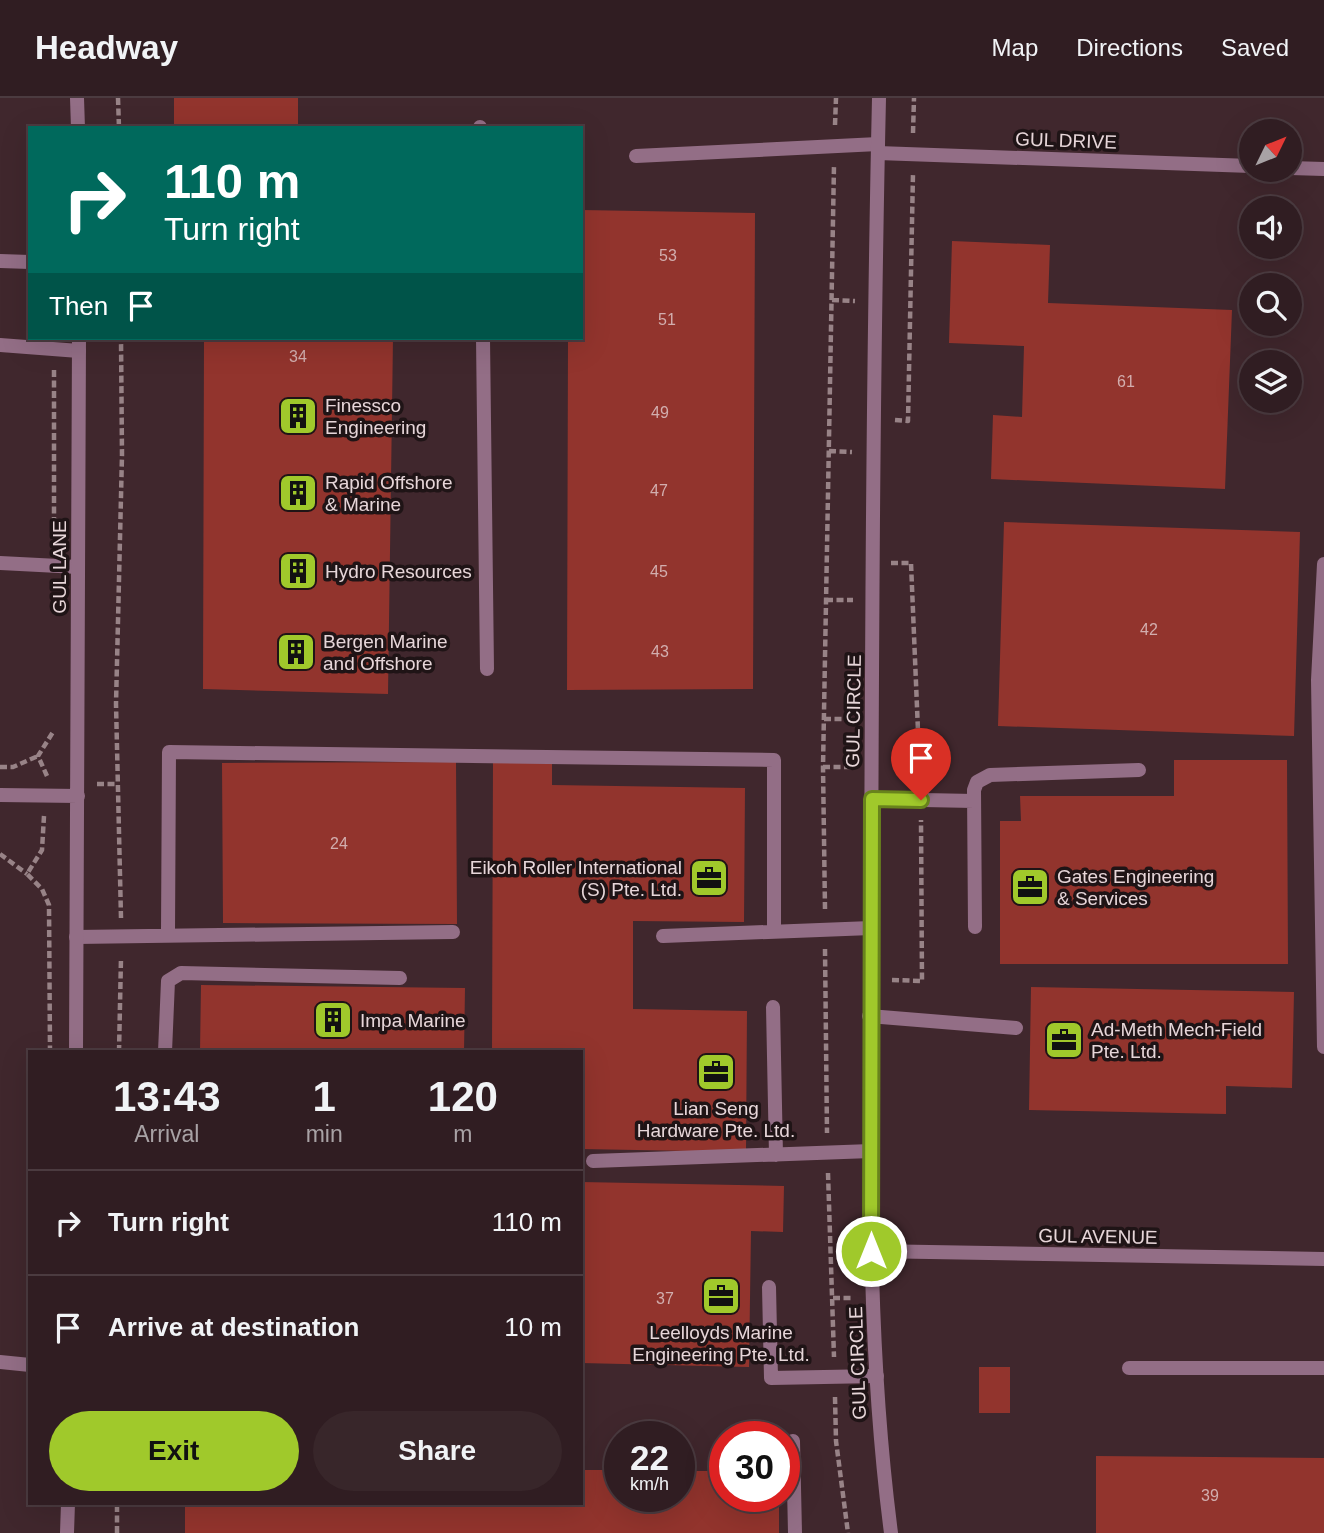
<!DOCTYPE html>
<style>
:root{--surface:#301d22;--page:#38262a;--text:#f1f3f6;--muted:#a8a2a5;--line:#4b3b40;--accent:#a0c92b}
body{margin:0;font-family:Arial,sans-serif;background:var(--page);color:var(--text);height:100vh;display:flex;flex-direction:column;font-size:26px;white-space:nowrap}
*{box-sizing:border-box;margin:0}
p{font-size:23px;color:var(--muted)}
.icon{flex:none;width:38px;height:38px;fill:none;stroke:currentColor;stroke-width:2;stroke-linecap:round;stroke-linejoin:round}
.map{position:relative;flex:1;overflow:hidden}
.side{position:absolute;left:28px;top:952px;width:555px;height:455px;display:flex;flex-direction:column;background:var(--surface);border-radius:0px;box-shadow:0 7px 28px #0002,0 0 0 2px var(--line)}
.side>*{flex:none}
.hud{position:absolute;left:28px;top:28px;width:555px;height:214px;border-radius:0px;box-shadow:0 7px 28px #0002,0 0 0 2px var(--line);background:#00695c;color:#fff;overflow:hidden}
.needle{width:46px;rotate:47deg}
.controls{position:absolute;left:1239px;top:21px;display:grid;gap:14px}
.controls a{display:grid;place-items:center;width:63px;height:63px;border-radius:50%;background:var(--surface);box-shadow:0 7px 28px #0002,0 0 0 2px var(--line);font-size:35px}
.speed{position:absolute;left:604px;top:1323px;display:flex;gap:14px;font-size:35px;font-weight:700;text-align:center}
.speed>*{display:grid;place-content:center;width:91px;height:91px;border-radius:50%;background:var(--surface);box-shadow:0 7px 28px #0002,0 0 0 2px var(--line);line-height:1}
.speed small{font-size:18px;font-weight:400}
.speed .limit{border:10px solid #d22;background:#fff;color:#111}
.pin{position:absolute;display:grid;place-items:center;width:60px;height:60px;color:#fff;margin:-72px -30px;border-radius:50% 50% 50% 0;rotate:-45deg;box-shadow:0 0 7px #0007}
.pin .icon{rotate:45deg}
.me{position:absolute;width:77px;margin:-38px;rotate:0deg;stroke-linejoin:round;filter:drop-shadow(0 0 5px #0008)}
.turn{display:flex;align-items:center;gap:24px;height:147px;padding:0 21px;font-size:32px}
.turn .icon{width:91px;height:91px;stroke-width:2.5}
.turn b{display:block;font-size:49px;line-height:60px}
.then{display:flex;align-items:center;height:66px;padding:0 21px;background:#0003;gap:14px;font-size:26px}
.eta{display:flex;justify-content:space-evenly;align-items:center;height:119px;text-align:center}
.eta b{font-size:42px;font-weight:800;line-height:49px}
.button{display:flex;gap:14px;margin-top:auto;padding:14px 21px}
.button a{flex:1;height:80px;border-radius:42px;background:var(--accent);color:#111;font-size:28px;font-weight:800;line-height:80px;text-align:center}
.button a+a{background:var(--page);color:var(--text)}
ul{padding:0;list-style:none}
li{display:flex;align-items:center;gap:21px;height:105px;padding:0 21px;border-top:2px solid var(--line)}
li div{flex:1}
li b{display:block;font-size:26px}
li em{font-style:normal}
header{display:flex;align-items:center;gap:42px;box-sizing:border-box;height:98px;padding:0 35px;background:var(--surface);border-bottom:2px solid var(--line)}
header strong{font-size:33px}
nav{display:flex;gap:38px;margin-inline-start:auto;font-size:24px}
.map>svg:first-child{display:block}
</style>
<header>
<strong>Headway</strong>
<nav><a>Map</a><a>Directions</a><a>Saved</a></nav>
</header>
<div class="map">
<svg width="1324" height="1435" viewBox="0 0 1324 1435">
<rect width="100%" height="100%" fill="#40272d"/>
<!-- building -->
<path fill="#92342d" d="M174,0h124v30h-124z
M581,112l174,3 -2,476 -186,1 1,-352h13z
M952,143l98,4 -2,58 184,7 -7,179 -234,-10 2,-64 29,2 2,-71 -75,-3z
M204,240h189l-5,356 -185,-5z
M1004,424l296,10 -6,204 -296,-10z
M493,661l59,1v25l193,3 -1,134 -111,-1v88l114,2 -1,141 -165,-3v-97h-89z
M1174,662h113l1,204h-288v-143h21l-1,-25h154z
M456,664l1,162 -234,-1 -1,-160z
M201,887l264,3 -1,64h-264z
M1031,889l263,5 -2,96 -66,-2v28l-197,-4z
M581,1084l203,4 -1,46 -32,-1 -2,136 -168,-4z
M979,1269h31v46h-31z
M1096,1358l228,2v75h-228z
M581,1372h39v26h59v-25h45v25h55v37h-594v-30h396z"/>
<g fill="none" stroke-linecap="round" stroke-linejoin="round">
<!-- path -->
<path stroke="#988387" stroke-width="4.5" stroke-dasharray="7 3.5" stroke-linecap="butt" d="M118,0l1,30
M835,27l1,-27
M913,35l1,-35
M832,202l23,1
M895,322l13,1 5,-248
M829,353l23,1
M54,447v-177
M891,465h20l9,216
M826,502h27
M824,621h28
M0,669h13l25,-11
M823,669h30
M47,678l-9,-20 15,-24
M97,686h20
M44,718l-2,34 -15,24 15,15 7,16 1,147
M0,756l27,20
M825,811l-2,-142 11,-602
M121,820l-5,-214 6,-249 -1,-117
M825,851l2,184
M892,882l30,1 -1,-161
M119,954l2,-94
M828,1075l6,184
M833,1200h20
M835,1299l1,44 12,92
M117,1435v-30"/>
<!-- service -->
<path stroke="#936e86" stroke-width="14" d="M480,29v1
M636,58l242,-12
M0,163l30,1
M483,240l4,331
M0,247l79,6
M0,465l78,4
M1324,466l-6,116 6,367
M872,701l102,2
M975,829l-1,-137 3,-8 13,-7 149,-5
M168,836l1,-182 605,8v171
M663,838l208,-8
M76,839l377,-5
M773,909l3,148
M869,918l147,12
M165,954l3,-71 13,-8 219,5
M593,1063l278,-10
M769,1189l2,91 106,-2
M0,1264l30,3
M1129,1270h195
M793,1343l2,92"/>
<!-- minor -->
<path stroke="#936e86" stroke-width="14" d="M77,0l1,30
M879,0c-6,269 -7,539 -8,808 0,209 -7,419 20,627
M878,55l373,13
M1290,70l34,1
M0,697l78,1
M76,954l3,-714
M871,1153l453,8
M67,1435l1,-30"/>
</g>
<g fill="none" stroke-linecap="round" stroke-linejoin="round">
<defs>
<path id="route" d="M871,1153l1,-452 49,1"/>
</defs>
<!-- route casing -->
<use href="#route" stroke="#68831c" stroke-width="18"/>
<!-- route -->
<use href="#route" stroke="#a0c92b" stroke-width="12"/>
</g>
<!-- icons -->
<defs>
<symbol id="building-square" viewBox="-11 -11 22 22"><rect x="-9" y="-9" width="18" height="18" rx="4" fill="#a0c92b" stroke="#1f1416"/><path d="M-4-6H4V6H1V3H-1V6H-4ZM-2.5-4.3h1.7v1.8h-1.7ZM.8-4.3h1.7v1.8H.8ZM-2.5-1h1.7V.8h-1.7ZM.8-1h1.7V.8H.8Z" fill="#111"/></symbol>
<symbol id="office-square" viewBox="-11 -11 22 22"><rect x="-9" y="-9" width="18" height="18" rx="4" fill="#a0c92b" stroke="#1f1416"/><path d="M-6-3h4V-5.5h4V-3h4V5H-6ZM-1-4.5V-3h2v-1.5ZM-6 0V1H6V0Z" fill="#111"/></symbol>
</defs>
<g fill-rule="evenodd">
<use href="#building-square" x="276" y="296" width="44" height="44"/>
<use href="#building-square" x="276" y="373" width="44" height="44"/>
<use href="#building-square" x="276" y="451" width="44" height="44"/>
<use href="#building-square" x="274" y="532" width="44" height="44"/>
<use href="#office-square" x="687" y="758" width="44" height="44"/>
<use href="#office-square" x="1008" y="767" width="44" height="44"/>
<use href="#building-square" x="311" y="900" width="44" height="44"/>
<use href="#office-square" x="1042" y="920" width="44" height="44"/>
<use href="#office-square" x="694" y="952" width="44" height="44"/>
<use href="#office-square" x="699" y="1176" width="44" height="44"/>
</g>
<g text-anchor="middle" stroke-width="7" stroke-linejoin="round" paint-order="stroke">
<!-- number labels -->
<g font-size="16" fill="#d2aeae">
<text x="668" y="163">53</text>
<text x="667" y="227">51</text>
<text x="298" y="264">34</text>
<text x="1126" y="289">61</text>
<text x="660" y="320">49</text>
<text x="659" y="398">47</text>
<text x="659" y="479">45</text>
<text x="1149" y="537">42</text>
<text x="660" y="559">43</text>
<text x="339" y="751">24</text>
<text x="665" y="1206">37</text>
<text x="1210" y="1403">39</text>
</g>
<!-- street labels -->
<g font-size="19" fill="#e7d6d9" stroke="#1f1416">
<text transform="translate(1066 42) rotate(2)" y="7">GUL DRIVE</text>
<text transform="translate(59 469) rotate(-90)" y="7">GUL LANE</text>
<text transform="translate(853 613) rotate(-89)" y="7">GUL CIRCLE</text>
<text transform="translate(1098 1138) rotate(1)" y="7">GUL AVENUE</text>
<text transform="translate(857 1265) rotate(-92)" y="7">GUL CIRCLE</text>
</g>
<!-- poi labels -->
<g font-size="19" fill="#e7d6d9" stroke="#1f1416" text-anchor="start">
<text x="325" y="314">Finessco<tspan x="325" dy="22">Engineering</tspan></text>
<text x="325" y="391">Rapid Offshore<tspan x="325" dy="22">&amp; Marine</tspan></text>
<text x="325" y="480">Hydro Resources</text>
<text x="323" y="550">Bergen Marine<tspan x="323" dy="22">and Offshore</tspan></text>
<text x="682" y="776" text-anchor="end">Eikoh Roller International<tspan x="682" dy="22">(S) Pte. Ltd.</tspan></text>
<text x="1057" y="785">Gates Engineering<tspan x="1057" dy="22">&amp; Services</tspan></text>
<text x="360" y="929">Impa Marine</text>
<text x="1091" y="938">Ad-Meth Mech-Field<tspan x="1091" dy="22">Pte. Ltd.</tspan></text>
<text x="716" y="1017" text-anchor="middle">Lian Seng<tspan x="716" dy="22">Hardware Pte. Ltd.</tspan></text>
<text x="721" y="1241" text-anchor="middle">Leelloyds Marine<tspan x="721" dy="22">Engineering Pte. Ltd.</tspan></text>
</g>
</g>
</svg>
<div class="controls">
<a><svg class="needle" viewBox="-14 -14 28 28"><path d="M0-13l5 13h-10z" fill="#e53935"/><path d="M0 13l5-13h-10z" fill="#a8a2a5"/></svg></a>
<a><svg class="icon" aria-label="sound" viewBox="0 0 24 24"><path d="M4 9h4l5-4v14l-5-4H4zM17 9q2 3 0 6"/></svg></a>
<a><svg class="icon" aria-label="search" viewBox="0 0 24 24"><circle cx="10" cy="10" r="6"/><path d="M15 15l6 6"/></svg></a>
<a><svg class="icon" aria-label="layers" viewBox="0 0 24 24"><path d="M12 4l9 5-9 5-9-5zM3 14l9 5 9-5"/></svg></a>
</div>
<div class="speed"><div>22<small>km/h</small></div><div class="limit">30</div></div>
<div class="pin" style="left:921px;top:702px;background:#d93025"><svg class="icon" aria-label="arrive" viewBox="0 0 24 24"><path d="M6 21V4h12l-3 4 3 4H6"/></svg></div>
<svg class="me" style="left:871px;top:1153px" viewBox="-20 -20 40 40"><circle r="17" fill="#a0c92b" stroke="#fff" stroke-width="3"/><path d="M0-11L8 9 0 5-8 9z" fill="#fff"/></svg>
<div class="hud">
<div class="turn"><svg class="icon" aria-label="right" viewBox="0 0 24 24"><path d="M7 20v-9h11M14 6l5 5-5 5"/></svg><div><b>110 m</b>Turn right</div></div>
<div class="then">Then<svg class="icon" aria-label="arrive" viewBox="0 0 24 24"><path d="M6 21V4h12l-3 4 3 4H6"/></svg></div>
</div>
<section class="side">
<div class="eta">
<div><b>13:43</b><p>Arrival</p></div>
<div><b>1</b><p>min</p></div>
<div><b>120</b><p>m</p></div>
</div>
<ul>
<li><svg class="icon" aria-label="right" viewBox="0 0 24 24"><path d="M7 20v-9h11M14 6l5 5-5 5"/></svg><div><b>Turn right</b></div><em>110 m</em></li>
<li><svg class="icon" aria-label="arrive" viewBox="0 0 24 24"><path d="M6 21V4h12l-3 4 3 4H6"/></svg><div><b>Arrive at destination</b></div><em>10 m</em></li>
</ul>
<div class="button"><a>Exit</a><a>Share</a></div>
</section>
</div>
